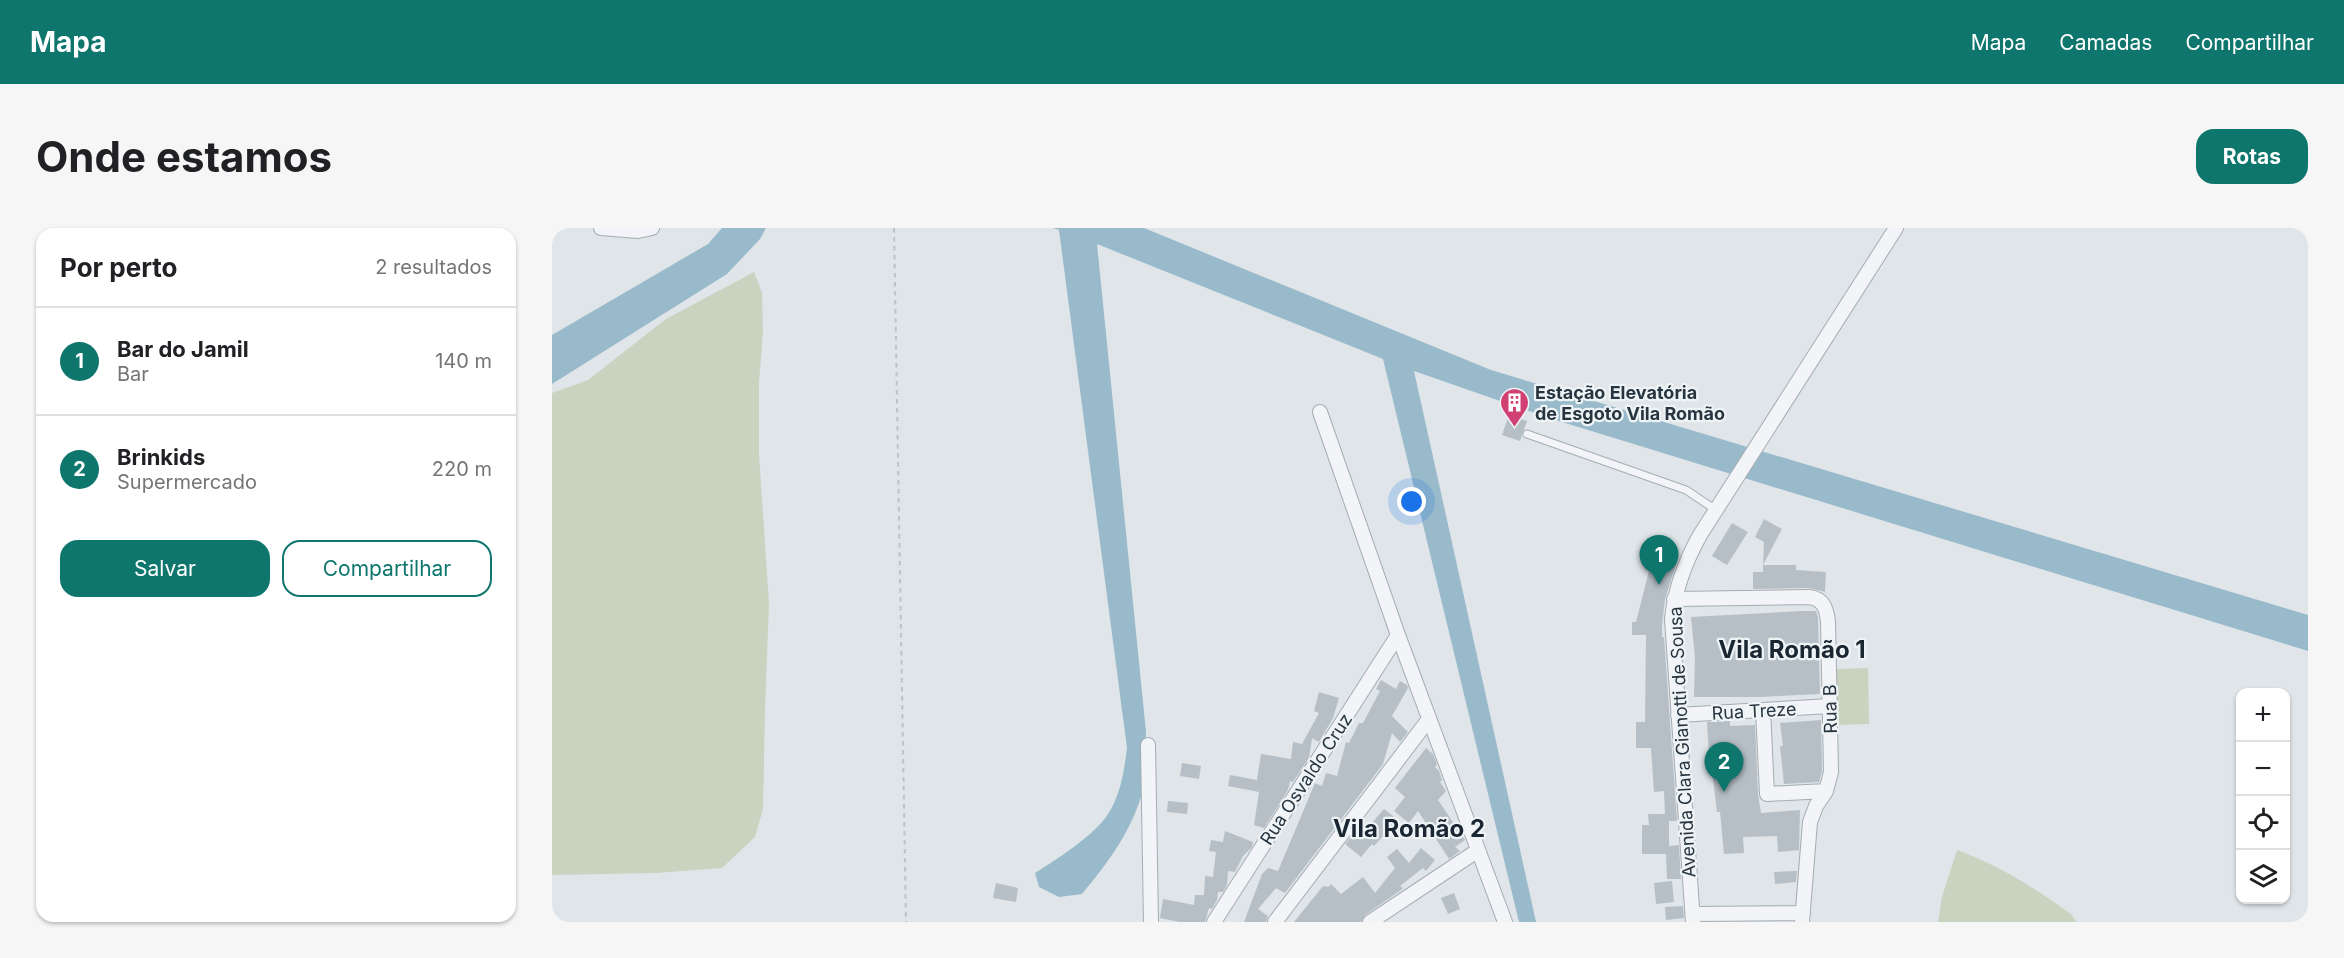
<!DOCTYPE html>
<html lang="pt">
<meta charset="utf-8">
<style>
:root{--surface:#fff;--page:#f6f6f6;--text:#202124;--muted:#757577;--line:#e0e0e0;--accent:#0f766e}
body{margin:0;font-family:Inter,sans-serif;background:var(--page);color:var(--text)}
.controls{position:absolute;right:18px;bottom:18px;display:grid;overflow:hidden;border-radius:12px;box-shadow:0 2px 4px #0004}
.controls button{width:54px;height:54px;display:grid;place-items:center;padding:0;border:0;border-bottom:2px solid var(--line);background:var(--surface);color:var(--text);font:30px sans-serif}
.you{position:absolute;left:860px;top:274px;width:21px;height:21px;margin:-15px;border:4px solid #fff;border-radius:50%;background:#1a73e8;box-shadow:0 0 0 9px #1a73e833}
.badge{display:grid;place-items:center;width:39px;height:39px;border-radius:50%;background:var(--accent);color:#fff;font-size:20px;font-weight:700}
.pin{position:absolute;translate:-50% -50px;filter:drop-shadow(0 2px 3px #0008)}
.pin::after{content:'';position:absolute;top:32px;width:21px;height:18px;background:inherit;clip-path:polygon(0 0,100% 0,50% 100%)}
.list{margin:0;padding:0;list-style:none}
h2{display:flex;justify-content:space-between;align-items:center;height:78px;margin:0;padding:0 24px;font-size:26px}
h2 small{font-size:20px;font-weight:400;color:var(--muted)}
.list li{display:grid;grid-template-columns:39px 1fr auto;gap:18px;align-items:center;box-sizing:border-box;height:108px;padding:0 24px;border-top:2px solid var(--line)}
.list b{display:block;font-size:22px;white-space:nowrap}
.list p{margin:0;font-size:20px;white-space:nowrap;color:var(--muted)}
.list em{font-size:20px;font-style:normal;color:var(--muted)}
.actions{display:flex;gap:12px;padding:18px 24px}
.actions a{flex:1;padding:14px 0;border:2px solid var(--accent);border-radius:18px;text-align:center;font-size:21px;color:var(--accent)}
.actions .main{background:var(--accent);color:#fff}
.icon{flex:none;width:33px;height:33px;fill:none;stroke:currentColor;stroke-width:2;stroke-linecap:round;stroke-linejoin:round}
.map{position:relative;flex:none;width:1756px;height:694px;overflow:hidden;border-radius:18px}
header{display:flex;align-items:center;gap:36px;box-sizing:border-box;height:84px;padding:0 30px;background:var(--accent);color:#fff}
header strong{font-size:28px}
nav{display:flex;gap:33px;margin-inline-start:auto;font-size:21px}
.intro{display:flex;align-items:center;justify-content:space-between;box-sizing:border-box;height:144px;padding:0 36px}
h1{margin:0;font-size:42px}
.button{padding:15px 27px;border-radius:18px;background:var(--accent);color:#fff;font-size:21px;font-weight:700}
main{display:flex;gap:36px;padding:0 36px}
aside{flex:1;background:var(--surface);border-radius:18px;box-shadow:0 2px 4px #0004}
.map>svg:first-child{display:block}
.green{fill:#c8d3c0}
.water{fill:#99baca}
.building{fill:#b6bfc6}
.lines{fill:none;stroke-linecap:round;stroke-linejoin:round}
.service-casing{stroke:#a4adb3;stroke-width:9}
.minor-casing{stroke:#a4adb3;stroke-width:16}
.path{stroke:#bdc2c7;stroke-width:2;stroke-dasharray:4.5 4.5;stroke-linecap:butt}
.service{stroke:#f2f4f7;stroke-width:7}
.minor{stroke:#f2f4f7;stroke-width:14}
.labels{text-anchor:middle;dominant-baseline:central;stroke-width:4.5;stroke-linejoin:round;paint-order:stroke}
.poi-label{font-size:18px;font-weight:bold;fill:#273540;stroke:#eef3f6;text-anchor:start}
.street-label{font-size:18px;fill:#273540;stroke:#eef3f6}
.district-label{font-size:24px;font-weight:bold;fill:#1a2631;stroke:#eef3f6}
</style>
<header>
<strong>Mapa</strong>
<nav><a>Mapa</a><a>Camadas</a><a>Compartilhar</a></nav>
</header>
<div class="intro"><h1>Onde estamos</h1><a class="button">Rotas</a></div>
<main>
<aside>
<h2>Por perto<small>2 resultados</small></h2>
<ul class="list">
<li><span class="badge">1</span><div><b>Bar do Jamil</b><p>Bar</p></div><em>140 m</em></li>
<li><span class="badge">2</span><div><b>Brinkids</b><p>Supermercado</p></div><em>220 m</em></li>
</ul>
<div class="actions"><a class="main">Salvar</a><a>Compartilhar</a></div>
</aside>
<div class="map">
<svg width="1756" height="694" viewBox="0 0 1756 694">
<rect width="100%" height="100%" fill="#dfe5e9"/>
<path class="green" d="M202,44L210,65L211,104L207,154V227L217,376L213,480L211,581L203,609L170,640L103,645L0,647V165L36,152L114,91Z
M1316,440L1317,496L1283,497L1282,441Z
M1405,622C1448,638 1483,660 1520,687L1524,694H1386L1390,669Z"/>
<path class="water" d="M170,0H214L208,11L175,46L0,156V107L156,16Z
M501,0H592L939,142L1756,387V423L997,190L862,143L984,694H967L831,131L545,16L594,504C593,522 595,543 591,561C582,600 555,636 530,666L507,669L487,659L483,645C504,632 544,606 556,586C569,566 572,543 575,520L507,2Z"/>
<path class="building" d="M957,187L975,193L968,213L950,207Z
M1212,291L1230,301L1211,337L1212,314L1203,309Z
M1180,295L1196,304L1175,337L1160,328Z
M1101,327L1125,333L1113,371L1110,397V409H1112L1125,593H1117V618L1127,617L1129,651H1115L1114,626H1090V597H1097L1096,586H1113L1112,563L1102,564L1099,520H1084V494H1093L1094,407H1080V394H1084Z
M1211,337H1244V342L1274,344L1273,364L1257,360L1201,361V344H1211Z
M1250,383H1264L1266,390L1268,466L1208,469H1142L1143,429L1139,389Z
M829,452L844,461L848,453L855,457L856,460L840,488L856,504L848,514L840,505L831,536L733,665L724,660L706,681L716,688L714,694H692L710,646L716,640L726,643L763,555L770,558L774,545L785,548L794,514L797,515L807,495H811L828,463L824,461Z
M767,464L787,470L781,490L767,514L760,510L757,530L741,554L738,553L736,562L712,600L702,597L707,564L676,558L678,547L705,552L709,526L739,531L741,514L750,516L767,485L762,483Z
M1269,492L1270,543L1267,554L1232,556L1228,518H1231L1228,495Z
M1178,493V498L1203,497L1206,566L1209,585L1248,582L1247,622L1226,624L1225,608L1191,609L1192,625L1172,626L1168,584H1165L1160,543H1158L1155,494Z
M874,520L881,526L885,536L883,539L887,543L890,552L888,554L894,563L886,572L913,612L903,619L908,623L897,631L866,583L857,595L842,583L853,569L843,560Z
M630,535L649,538L647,551L628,548Z
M616,573L636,575L635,586L615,584Z
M832,581L846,592L822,618L820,616L809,629L793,616L802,605L806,608L816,595L818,597Z
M673,603L701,614L700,619L691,628L683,644L676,643L675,657L671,664H666L665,672L660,681L657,680L653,694H628L608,690L611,671L642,677L643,667H652L653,648L661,649L664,624L657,623L659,612L671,614Z
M869,620L883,632L874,643L871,640L848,658L851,660L849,662L813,687L809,694H742L771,658L776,659L779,656L789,666L811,649L823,665L843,640L835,629L845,621L857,635Z
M1245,643L1244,654L1223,656L1222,644Z
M1120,653L1122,674L1104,676L1102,655Z
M444,655L466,660L464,674L441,670Z
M902,665L908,681L896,686L889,670Z
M1131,678L1132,690L1114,692L1113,679Z"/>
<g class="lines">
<defs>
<path id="service" d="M975,206L1134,262L1164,282"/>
<path id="minor" d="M49,0L86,3L100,0
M768,184L846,407L953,694
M1122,371L1257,369C1271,371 1274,379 1276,393L1279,544L1274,563L1264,578L1258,594L1250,694
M1211,482L1215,566L1274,563
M1126,487L1278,478
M596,517L599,694
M1141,686L1251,685
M662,694L846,407
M723,694L877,491
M818,694L925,623
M1141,694L1120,391C1123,360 1133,334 1148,307L1344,0"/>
</defs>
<use href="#service" class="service-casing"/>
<use href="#minor" class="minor-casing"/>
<path class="path" d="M342,0L354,694"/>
<use href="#service" class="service"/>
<use href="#minor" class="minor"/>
</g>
<defs>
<symbol id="building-pin" viewBox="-11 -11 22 30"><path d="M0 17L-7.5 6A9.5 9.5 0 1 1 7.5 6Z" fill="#d14072" stroke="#eef3f6"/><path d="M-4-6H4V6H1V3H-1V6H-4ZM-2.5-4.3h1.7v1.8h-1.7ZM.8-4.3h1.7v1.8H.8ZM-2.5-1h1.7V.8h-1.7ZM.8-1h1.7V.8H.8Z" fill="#fff"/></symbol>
</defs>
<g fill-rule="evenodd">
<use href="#building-pin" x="946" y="158" width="33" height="45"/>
</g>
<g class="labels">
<g class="poi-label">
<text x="983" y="164">Estação Elevatória<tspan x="983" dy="21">de Esgoto Vila Romão</tspan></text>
</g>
<g class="street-label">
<text transform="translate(1278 481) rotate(-91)">Rua B</text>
<text transform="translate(1202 483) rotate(-3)">Rua Treze</text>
<text transform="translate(1130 514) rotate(-93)">Avenida Clara Gianotti de Sousa</text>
<text transform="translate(754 551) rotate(-57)">Rua Osvaldo Cruz</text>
</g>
<g class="district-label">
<text x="1240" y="421">Vila Romão 1</text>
<text x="857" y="600">Vila Romão 2</text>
</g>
</g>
</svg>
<div class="controls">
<button>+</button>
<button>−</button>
<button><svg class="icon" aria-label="locate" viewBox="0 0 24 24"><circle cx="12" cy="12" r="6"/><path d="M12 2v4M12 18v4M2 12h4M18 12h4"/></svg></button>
<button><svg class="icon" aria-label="layers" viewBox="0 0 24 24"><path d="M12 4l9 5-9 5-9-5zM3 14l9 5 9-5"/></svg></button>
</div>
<div class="you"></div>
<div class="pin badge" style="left:1107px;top:357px">1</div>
<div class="pin badge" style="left:1172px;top:564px">2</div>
</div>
</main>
